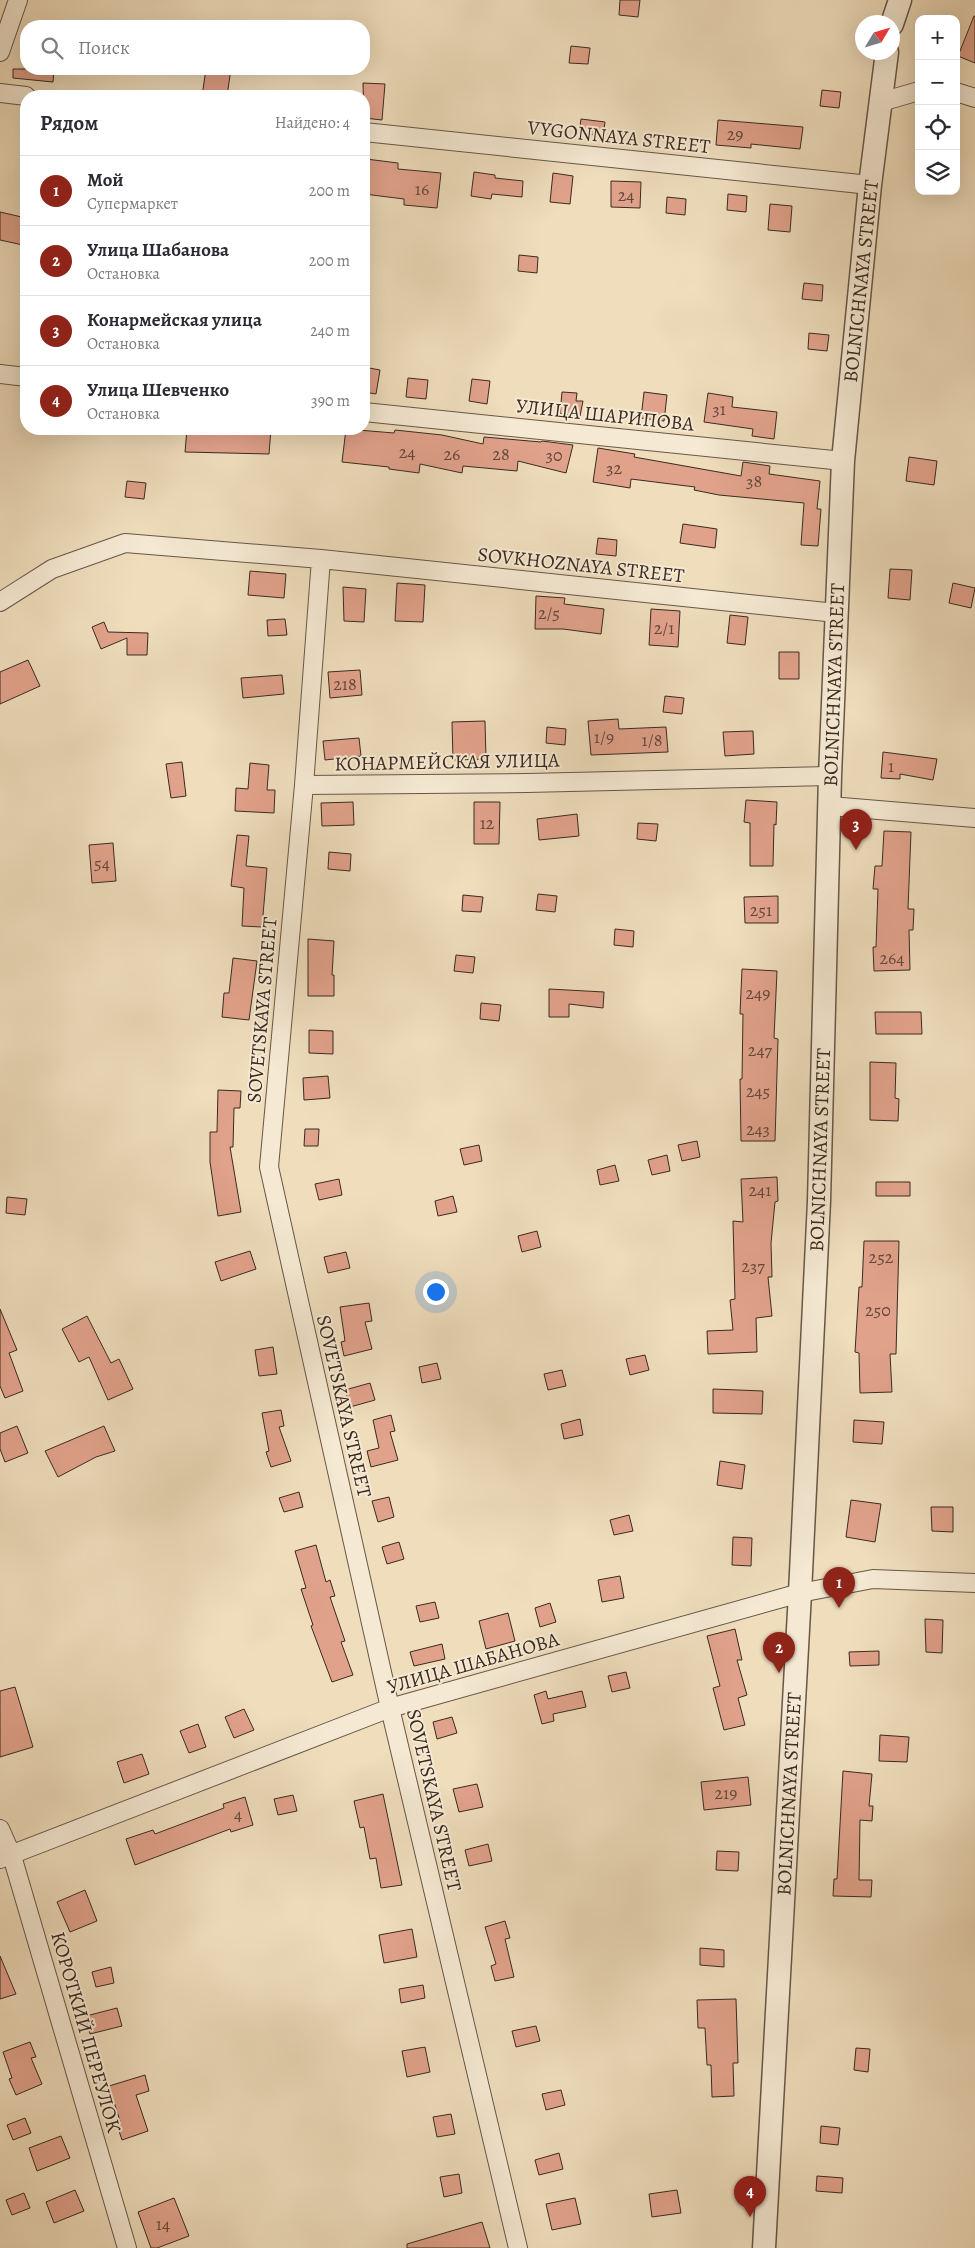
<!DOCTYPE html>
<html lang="ru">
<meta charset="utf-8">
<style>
:root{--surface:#fff;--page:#f7f7f7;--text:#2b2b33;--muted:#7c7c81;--line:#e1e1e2;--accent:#8f2418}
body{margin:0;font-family:Alegreya,serif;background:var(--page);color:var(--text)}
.controls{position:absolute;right:15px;top:15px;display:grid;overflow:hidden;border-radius:10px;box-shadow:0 5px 20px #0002}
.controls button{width:45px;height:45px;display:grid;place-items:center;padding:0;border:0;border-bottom:1px solid var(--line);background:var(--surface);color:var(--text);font:25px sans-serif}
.compass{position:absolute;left:855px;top:15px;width:45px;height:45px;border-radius:50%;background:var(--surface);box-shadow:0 5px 20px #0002;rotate:52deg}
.you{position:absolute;left:435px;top:1291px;width:18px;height:18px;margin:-12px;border:4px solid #fff;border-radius:50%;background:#1a73e8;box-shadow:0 0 0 8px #1a73e833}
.badge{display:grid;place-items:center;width:32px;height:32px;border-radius:50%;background:var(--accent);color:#fff;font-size:16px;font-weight:700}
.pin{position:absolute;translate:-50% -41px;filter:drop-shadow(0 1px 2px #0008)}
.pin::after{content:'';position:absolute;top:26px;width:18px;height:15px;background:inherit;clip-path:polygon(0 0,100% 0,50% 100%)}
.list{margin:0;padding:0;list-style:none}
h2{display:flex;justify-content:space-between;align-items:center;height:65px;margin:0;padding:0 20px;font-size:21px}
h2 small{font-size:16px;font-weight:400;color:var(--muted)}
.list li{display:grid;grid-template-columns:32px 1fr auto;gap:15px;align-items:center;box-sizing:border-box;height:70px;padding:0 20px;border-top:1px solid var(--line)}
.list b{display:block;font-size:19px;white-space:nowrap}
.list p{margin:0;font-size:16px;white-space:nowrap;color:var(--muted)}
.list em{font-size:16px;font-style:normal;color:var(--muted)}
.icon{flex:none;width:28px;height:28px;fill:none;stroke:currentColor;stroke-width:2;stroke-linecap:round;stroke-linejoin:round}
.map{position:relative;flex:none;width:975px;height:2248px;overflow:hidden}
.search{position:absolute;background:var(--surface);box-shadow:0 5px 20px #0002;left:20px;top:20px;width:350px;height:55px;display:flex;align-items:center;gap:12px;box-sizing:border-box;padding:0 18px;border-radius:20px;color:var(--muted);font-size:19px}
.panel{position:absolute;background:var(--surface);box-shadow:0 5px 20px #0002;left:20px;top:90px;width:350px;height:345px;border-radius:20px}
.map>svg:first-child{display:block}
.building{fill:#e1a28b;stroke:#3a2a21}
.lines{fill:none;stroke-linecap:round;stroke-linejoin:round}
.minor-casing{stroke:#675748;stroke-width:20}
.tertiary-casing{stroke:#675748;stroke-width:25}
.minor{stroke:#f5e9d3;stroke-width:18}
.tertiary{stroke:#f5e9d3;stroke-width:22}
.labels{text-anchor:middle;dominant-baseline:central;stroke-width:4;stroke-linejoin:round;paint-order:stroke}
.number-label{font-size:18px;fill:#64483c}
.street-label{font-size:20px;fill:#3a2a21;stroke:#f5e9d3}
</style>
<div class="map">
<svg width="975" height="2248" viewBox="0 0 975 2248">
<rect width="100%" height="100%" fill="#efddbc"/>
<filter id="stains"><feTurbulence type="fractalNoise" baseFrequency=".004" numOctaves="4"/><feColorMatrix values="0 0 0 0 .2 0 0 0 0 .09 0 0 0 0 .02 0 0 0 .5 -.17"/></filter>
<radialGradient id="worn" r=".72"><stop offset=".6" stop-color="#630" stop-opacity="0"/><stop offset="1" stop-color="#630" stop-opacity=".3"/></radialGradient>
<path class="building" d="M620,0H640L638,17L619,15Z
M974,16H975V63L958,56Z
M571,46L590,48L588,64L569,63Z
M13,69H54L53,82L13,78Z
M206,69H231L227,96H202Z
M363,83L385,84L382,120L364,118Z
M822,90L841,92L839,108L820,106Z
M581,119L605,122L603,136L579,133Z
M718,120L803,127L800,149L751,144V148L716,145Z
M366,159L398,163V169L441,173L437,208L404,205V199L364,194Z
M474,172L495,175V178L523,181L522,197L492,194L491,199L471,196Z
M553,173L573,176L570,204L550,202Z
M611,181L641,182L640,208L611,207Z
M728,194L747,196L746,212L727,210Z
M667,197L686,199L685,215L666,213Z
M770,204L792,206L790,232L768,230Z
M0,212L26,218L23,245L0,240Z
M519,255L538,257L537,273L518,271Z
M804,283L823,285L822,301L802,299Z
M809,333L829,335L827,351L808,349Z
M364,367L380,370L376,394L364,392Z
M408,378L428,380L426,399L406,397Z
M472,379L490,381L487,404L469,401Z
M562,392L577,393L576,401H583L580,416L560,414Z
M644,392L667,395L664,421L641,418Z
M708,393L733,397L732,407L777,412L774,439L752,436L753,429L704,422Z
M187,429H271L269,454L185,452Z
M346,429L394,433L395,430L442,435L483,444L484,437L541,442L542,441L573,445L566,473L518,461L517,471L463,466L462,473L420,464L419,473L389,469V467L342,462Z
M598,448L635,454L634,457L741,476L743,462L770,466L769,474L820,481L817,509H821L818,546L801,545L804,503L719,495L694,490L695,487L631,479L630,488L593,482Z
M909,457L937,461L934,485L906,481Z
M127,481L146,483L144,499L125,497Z
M683,524L717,529L715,548L680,543Z
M598,538L617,540L616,556L596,554Z
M890,569L912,570L910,600L888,598Z
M250,571L286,574L284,598L248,595Z
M397,583L425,585L423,622L395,621Z
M953,583L975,588L971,608L949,603Z
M343,587L366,589L364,622L344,621Z
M536,596L565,598L564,604L604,609L601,634L563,629H535Z
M651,609L680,611L678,647L649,645Z
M730,615L748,617L745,645L727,643Z
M285,619L287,635L268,636L267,620Z
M104,622L108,632L148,633L147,655H127V638L101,649L92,627Z
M779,652H799V679H779Z
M28,660L40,686L0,704V672Z
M360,670L362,695L330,698L328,672Z
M282,675L284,694L243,698L241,678Z
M665,696L684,698L682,714L663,712Z
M618,719L619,729L666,727L668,752L591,755L588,721Z
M485,721L486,759L453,760L452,722Z
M547,727L566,729L565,745L546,743Z
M753,731L754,754L725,756L723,732Z
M359,738L361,756L325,760L323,741Z
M883,752L937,759L933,780L900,774V779L881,778Z
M182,762L186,796L171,798L166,764Z
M250,763L269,765L267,790H275L274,813L235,811L236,788L248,789Z
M746,800L777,802L776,825L774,824L773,866H750V823L744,822Z
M353,802L354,825L322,826L321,803Z
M474,802H500L499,844H474Z
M577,814L579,836L539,840L537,819Z
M638,823L658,824L656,841L637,839Z
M884,831L911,832L908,909H914L913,930H909L910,970L874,971L873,947H876L878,889H873L875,866H882Z
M237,835L249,836L246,866L267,868L262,927L242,926L244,888L231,886Z
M113,843L116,881L92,883L89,845Z
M329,852L351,854L350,871L328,869Z
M538,894L557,896L555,912L536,910Z
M463,895L483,897L481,912L462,911Z
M778,896V923H745L744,897Z
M615,929L634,931L633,947L614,945Z
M308,939L334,941L332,975H334V996H308Z
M456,955L475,957L473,973L454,971Z
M233,958L257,961L249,1020L222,1017L224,993H229Z
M742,969L777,971L774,1038L778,1039L775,1141H741L740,1079H742L743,1014H740Z
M549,989L604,992L603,1008L569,1004V1017H549Z
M481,1003L501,1005L499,1021L480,1019Z
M875,1012H921L922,1034H876Z
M309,1030L333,1031V1054L309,1053Z
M870,1062L896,1063L895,1098L899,1099L898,1121L870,1120Z
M328,1076L330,1098L304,1100L303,1078Z
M218,1090L241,1091L240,1108H234L233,1147H230L241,1212L218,1216L210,1162V1132H217Z
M305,1129H319L318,1146H304Z
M697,1141L700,1157L682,1161L678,1145Z
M479,1145L482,1161L464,1165L460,1149Z
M667,1155L670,1171L652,1175L648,1160Z
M615,1165L619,1181L600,1185L597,1170Z
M777,1177L778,1201L775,1202L771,1243L772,1277H768L772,1316L756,1318L757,1352L708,1354L707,1331L733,1330L730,1300L735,1299L733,1221L743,1222L741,1179Z
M339,1179L342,1195L319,1200L315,1184Z
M876,1182H910V1196H876Z
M453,1196L457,1212L438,1216L435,1201Z
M7,1197L27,1199L25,1215L6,1213Z
M537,1231L541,1247L522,1252L518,1236Z
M864,1241H899L896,1354H890L892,1392L860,1393L859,1353L855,1352L859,1287H862Z
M250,1251L256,1269L221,1281L215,1262Z
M346,1252L350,1268L328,1273L324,1257Z
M369,1303L372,1321L365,1322L372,1349L344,1356L341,1342L345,1341L340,1307Z
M0,1309L17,1350L9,1353L23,1391L5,1398L0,1386Z
M87,1316L111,1363L119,1359L133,1389L108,1400L89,1357L79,1362L62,1329Z
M273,1347L277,1374L259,1376L255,1350Z
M645,1355L649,1370L630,1375L626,1359Z
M437,1363L441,1379L422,1383L419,1367Z
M562,1370L566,1386L548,1390L544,1374Z
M370,1383L375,1400L350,1407L345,1390Z
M713,1389L763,1391L762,1414L713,1413Z
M281,1410L284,1426L279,1427L291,1461L271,1467L266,1452L269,1451L262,1413Z
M391,1415L395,1431L390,1432L398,1460L371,1467L367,1451L379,1448L373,1420Z
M580,1419L583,1435L564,1439L561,1424Z
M854,1420L884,1422L882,1444L853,1442Z
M17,1426L28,1453L5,1462L0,1449V1433Z
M104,1426L115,1451L96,1457L58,1477L45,1451Z
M720,1461L745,1465L742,1489L717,1485Z
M299,1492L303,1507L284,1512L279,1498Z
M389,1497L394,1517L378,1522L372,1501Z
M851,1500L881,1504L875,1542L846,1537Z
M931,1507H953V1532L932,1531Z
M629,1515L633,1531L614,1535L610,1520Z
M733,1537L752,1538L751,1566L732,1565Z
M399,1542L404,1559L387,1564L382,1547Z
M316,1545L326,1582L330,1580L335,1596L330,1597L345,1641L341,1642L353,1675L332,1682L311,1626L313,1625L301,1589L306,1588L295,1551Z
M620,1576L624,1598L602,1602L598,1580Z
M435,1602L439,1618L420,1622L416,1606Z
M550,1603L556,1622L540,1627L535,1608Z
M508,1613L515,1641L486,1649L479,1621Z
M925,1619L943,1620L942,1653L926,1652Z
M735,1629L742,1660H737L747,1695L738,1698L745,1725L724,1730L713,1688L720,1686L707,1636Z
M442,1644L445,1659L414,1666L410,1652Z
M879,1651V1665L850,1666L849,1652Z
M626,1672L630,1688L612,1692L608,1676Z
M15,1687L33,1747L0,1757V1691Z
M546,1691L548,1699L582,1691L586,1707L553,1714L554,1721L542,1724L534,1695Z
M244,1709L254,1730L234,1738L225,1717Z
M452,1717L457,1733L437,1739L433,1722Z
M198,1724L206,1747L189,1753L180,1731Z
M880,1735L909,1737L907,1762L879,1761Z
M142,1754L149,1774L124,1783L117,1762Z
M843,1771L872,1774L869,1806H873L872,1821L860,1820L859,1880H872L871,1897L833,1896L834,1879H837Z
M748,1777L751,1805L704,1810L701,1782Z
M477,1784L483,1807L459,1812L453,1789Z
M383,1794L402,1885L381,1888L376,1858L370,1859L364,1827L360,1828L354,1801Z
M293,1795L297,1811L278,1815L274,1799Z
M245,1797L253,1825L231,1832L230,1829L135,1865L126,1839L153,1830L155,1834L224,1808L223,1804Z
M488,1844L492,1861L469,1866L465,1850Z
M717,1851L739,1852L738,1871L716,1870Z
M85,1890L97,1921L70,1932L57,1902Z
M505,1921L510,1938L505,1939L514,1977L495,1981L491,1966L496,1964L485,1927Z
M412,1929L417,1957L384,1963L379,1935Z
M700,1948L724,1950V1967L700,1965Z
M0,1956L16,1994L0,1999Z
M111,1967L114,1983L96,1987L92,1972Z
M423,1985L425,1998L401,2003L399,1989Z
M736,1999L738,2063H733L734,2096L712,2097L711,2065H707L705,2028H698L697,2000Z
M117,2008L122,2026L90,2034L86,2016Z
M536,2026L540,2041L516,2047L512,2031Z
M30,2042L36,2057L31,2058L42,2084L16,2095L9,2079L12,2078L3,2052Z
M425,2047L430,2072L407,2077L402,2051Z
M856,2048L870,2049L868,2072L854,2070Z
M145,2075L149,2091L136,2095L148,2131L122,2140L116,2122L120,2121L109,2086Z
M561,2090L565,2105L546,2110L542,2094Z
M451,2114L455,2134L437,2137L433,2117Z
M25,2118L31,2133L13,2140L7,2125Z
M821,2126L840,2128L838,2145L820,2143Z
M61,2136L70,2158L37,2171L29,2148Z
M559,2153L563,2169L539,2175L535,2160Z
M459,2174L462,2193L444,2197L440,2177Z
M817,2176L843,2178L842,2193L816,2191Z
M75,2190L84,2211L54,2223L46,2202Z
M677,2190L681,2213L652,2217L649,2194Z
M24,2193L30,2208L12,2215L6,2200Z
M174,2198L189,2236L157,2248H151L138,2212Z
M575,2198L581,2224L552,2230L546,2204Z
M482,2222L490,2248H407V2244Z"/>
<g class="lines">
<defs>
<path id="minor" d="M0,52L18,0
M956,92L975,98
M0,93L26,96
M881,102L919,91
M364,132L870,185
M0,374L26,377
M364,412L843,461
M321,559L304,785L269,1167L390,1708L518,2248
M0,602L52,569L125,543L321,559L836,613
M304,785L527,783L830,776
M830,806L975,818
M0,1829L12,1856L127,2248
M0,1859L390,1708L800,1593L873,1579L975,1583"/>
<path id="tertiary" d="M892,24L900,0
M764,2248L800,1593L819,1201L830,776L843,461L870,185L887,52"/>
</defs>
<use href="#minor" class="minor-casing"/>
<use href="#tertiary" class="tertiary-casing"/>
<use href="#minor" class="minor"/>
<use href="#tertiary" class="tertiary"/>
</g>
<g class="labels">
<g class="number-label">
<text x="735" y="134">29</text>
<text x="422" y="189">16</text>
<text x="626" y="195">24</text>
<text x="719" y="409">31</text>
<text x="407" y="452">24</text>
<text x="452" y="454">26</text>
<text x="501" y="454">28</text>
<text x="554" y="455">30</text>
<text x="614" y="468">32</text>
<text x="754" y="481">38</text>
<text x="549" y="613">2/5</text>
<text x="664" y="628">2/1</text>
<text x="345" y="684">218</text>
<text x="604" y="737">1/9</text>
<text x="652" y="740">1/8</text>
<text x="891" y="766">1</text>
<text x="487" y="823">12</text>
<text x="102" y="863">54</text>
<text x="761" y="910">251</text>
<text x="892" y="958">264</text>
<text x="758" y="993">249</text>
<text x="760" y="1050">247</text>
<text x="758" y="1091">245</text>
<text x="758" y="1129">243</text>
<text x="760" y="1190">241</text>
<text x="881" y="1257">252</text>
<text x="753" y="1266">237</text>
<text x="878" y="1310">250</text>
<text x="726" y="1793">219</text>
<text x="238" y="1814">4</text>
<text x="163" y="2224">14</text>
</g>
<g class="street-label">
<text transform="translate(619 137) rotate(6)">VYGONNAYA STREET</text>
<text transform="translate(861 281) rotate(-84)">BOLNICHNAYA STREET</text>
<text transform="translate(605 415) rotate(6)">УЛИЦА ШАРИПОВА</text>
<text transform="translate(581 565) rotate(6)">SOVKHOZNAYA STREET</text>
<text transform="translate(834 685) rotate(-88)">BOLNICHNAYA STREET</text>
<text transform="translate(447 762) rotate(-1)">КОНАРМЕЙСКАЯ УЛИЦА</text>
<text transform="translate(262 1010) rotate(-85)">SOVETSKAYA STREET</text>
<text transform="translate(820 1150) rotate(-88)">BOLNICHNAYA STREET</text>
<text transform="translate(344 1406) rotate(77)">SOVETSKAYA STREET</text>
<text transform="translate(473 1663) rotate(-16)">УЛИЦА ШАБАНОВА</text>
<text transform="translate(789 1794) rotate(-87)">BOLNICHNAYA STREET</text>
<text transform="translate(434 1800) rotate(77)">SOVETSKAYA STREET</text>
<text transform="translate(86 2032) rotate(74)">КОРОТКИЙ ПЕРЕУЛОК</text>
</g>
</g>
<rect width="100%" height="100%" filter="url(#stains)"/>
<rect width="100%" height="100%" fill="url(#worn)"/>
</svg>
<div class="controls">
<button>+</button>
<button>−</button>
<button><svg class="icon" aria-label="locate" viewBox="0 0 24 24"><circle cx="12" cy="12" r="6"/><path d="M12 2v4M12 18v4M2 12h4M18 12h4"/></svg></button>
<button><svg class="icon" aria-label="layers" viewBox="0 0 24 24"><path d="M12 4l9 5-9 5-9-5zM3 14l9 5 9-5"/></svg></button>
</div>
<svg class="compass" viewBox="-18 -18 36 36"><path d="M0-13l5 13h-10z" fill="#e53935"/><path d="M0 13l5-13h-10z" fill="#7c7c81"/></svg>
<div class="you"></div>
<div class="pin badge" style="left:839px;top:1608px">1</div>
<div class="pin badge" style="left:779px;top:1673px">2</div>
<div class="pin badge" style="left:856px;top:850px">3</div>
<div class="pin badge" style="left:750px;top:2217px">4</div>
<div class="search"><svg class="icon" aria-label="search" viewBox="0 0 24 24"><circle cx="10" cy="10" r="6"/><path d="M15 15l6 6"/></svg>Поиск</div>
<section class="panel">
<h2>Рядом<small>Найдено: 4</small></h2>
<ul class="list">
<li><span class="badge">1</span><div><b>Мой</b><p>Супермаркет</p></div><em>200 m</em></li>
<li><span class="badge">2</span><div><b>Улица Шабанова</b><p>Остановка</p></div><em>200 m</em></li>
<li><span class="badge">3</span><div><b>Конармейская улица</b><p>Остановка</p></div><em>240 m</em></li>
<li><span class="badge">4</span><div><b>Улица Шевченко</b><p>Остановка</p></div><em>390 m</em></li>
</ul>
</section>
</div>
